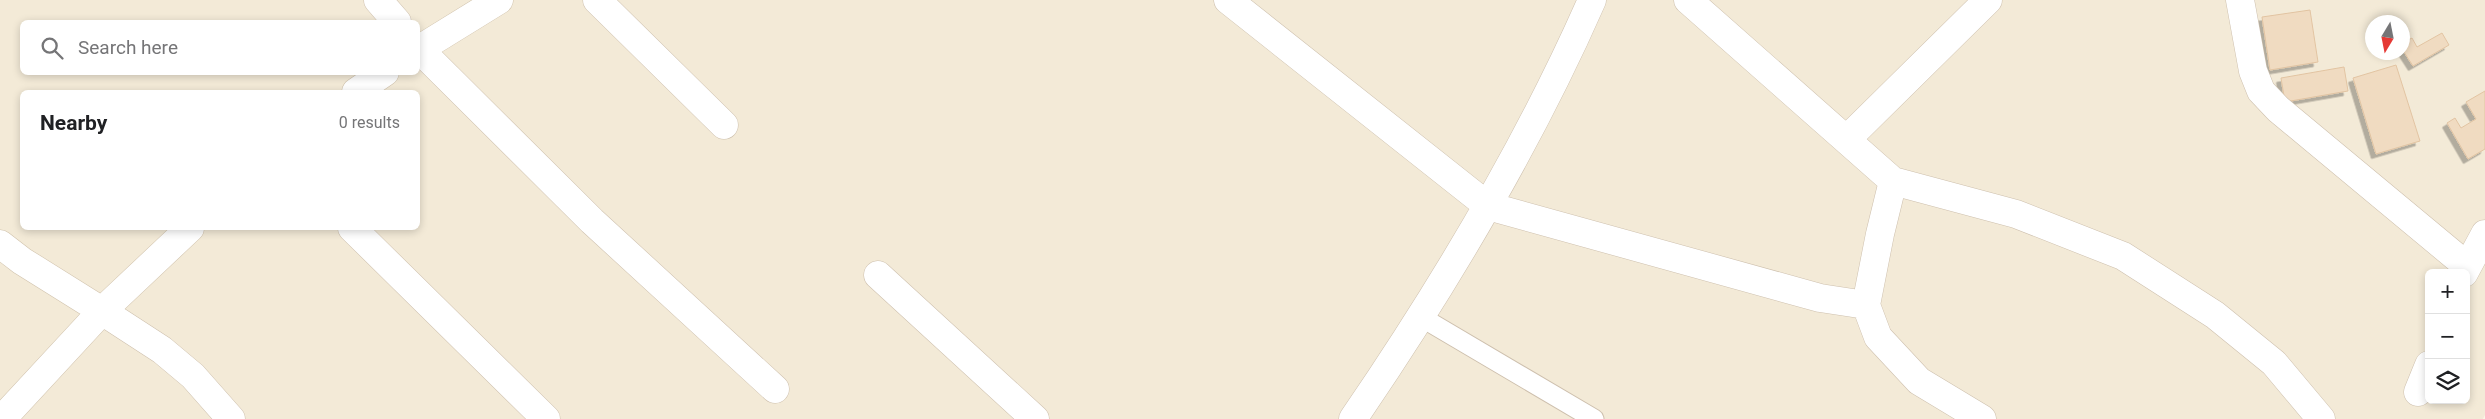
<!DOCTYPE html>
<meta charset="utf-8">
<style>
:root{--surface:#fff;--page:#f2f2f2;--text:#202124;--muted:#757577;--line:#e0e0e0}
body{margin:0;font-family:Roboto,sans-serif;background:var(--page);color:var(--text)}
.controls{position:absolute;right:15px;bottom:15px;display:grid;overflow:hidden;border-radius:8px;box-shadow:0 2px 8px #0003}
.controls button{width:45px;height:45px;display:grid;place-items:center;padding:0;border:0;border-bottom:1px solid var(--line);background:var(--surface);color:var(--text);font:25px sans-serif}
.compass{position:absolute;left:2365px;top:15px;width:45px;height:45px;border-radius:50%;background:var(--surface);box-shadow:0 2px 8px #0003;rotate:190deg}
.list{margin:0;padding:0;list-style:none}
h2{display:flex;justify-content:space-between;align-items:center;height:65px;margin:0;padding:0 20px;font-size:21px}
h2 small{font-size:16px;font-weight:400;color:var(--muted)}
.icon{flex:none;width:28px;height:28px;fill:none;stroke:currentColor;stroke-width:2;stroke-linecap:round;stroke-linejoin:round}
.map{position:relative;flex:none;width:2485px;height:419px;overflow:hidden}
.search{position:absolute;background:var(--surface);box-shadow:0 2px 8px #0003;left:20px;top:20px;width:400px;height:55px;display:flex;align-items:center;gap:12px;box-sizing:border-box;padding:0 18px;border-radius:8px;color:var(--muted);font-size:19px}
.panel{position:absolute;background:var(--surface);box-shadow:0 2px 8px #0003;left:20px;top:90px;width:400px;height:140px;border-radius:8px}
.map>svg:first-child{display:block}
.residential{fill:#f3ead7;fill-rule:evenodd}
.building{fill:#f0dbc1;stroke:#e2c4a2;filter:url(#shadow)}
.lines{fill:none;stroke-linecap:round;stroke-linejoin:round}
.lane-casing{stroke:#cec0ae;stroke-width:21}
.street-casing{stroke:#cec0ae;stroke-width:29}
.secondary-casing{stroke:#d0c2ac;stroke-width:29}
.lane{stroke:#fff;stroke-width:19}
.street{stroke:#fff;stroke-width:28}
.secondary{stroke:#fff;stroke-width:28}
</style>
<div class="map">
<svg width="2485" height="419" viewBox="0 0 2485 419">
<defs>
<filter id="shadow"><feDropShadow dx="-4.5" dy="4.5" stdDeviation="0" flood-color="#0004"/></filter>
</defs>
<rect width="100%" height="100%" fill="#fcf7e8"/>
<path class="residential" d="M0,0H2485V415L2483,419H0ZM22,22H418V72H22ZM2372,22H2402V52H2372ZM22,92H418V228H22ZM2429,273H2466V400H2429Z"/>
<path class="building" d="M2310,10L2318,62L2270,70L2262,17Z
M2442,33L2449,45L2413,66L2402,49V43L2412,38L2417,47Z
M2396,65L2420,141L2376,154L2353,78Z
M2344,67L2348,91L2285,102L2281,78Z
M2485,91V149L2468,159L2447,123L2455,118L2461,128L2476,119L2466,102Z"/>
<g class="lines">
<defs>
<path id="lane" d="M1421,317L1594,419"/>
<path id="street" d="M378,0L397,22
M597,0L724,125
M1228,0L1488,206L1820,298L1866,305
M1688,0L1893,181L2016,214L2123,256L2215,315L2274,363L2321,419
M2240,0L2253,71L2261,91L2278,109L2467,266
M418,48L592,221L775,389
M1847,139L1988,0
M1893,181L1880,234L1866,305L1878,337L1919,381L1982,419
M352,228L546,419
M2464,273L2485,234
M878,275L1035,419
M102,311L162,350L193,376L231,419
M2418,392L2429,365
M1353,419C1444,286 1527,148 1592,0"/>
<path id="secondary" d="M418,50L499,0
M356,92L385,72
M0,244L22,261L102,311
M2,419L102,311L190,228"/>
</defs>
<use href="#lane" class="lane-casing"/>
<use href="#street" class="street-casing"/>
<use href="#secondary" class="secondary-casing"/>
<use href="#lane" class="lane"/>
<use href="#street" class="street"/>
<use href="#secondary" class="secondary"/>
</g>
</svg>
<div class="controls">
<button>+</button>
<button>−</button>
<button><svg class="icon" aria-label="layers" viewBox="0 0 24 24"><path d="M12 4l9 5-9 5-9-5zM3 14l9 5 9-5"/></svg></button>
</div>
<svg class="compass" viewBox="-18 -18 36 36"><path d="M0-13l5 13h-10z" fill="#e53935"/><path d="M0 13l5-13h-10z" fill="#757577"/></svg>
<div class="search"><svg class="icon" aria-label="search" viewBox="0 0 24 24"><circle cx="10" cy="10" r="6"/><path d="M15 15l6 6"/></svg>Search here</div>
<section class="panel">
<h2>Nearby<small>0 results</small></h2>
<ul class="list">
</ul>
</section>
</div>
